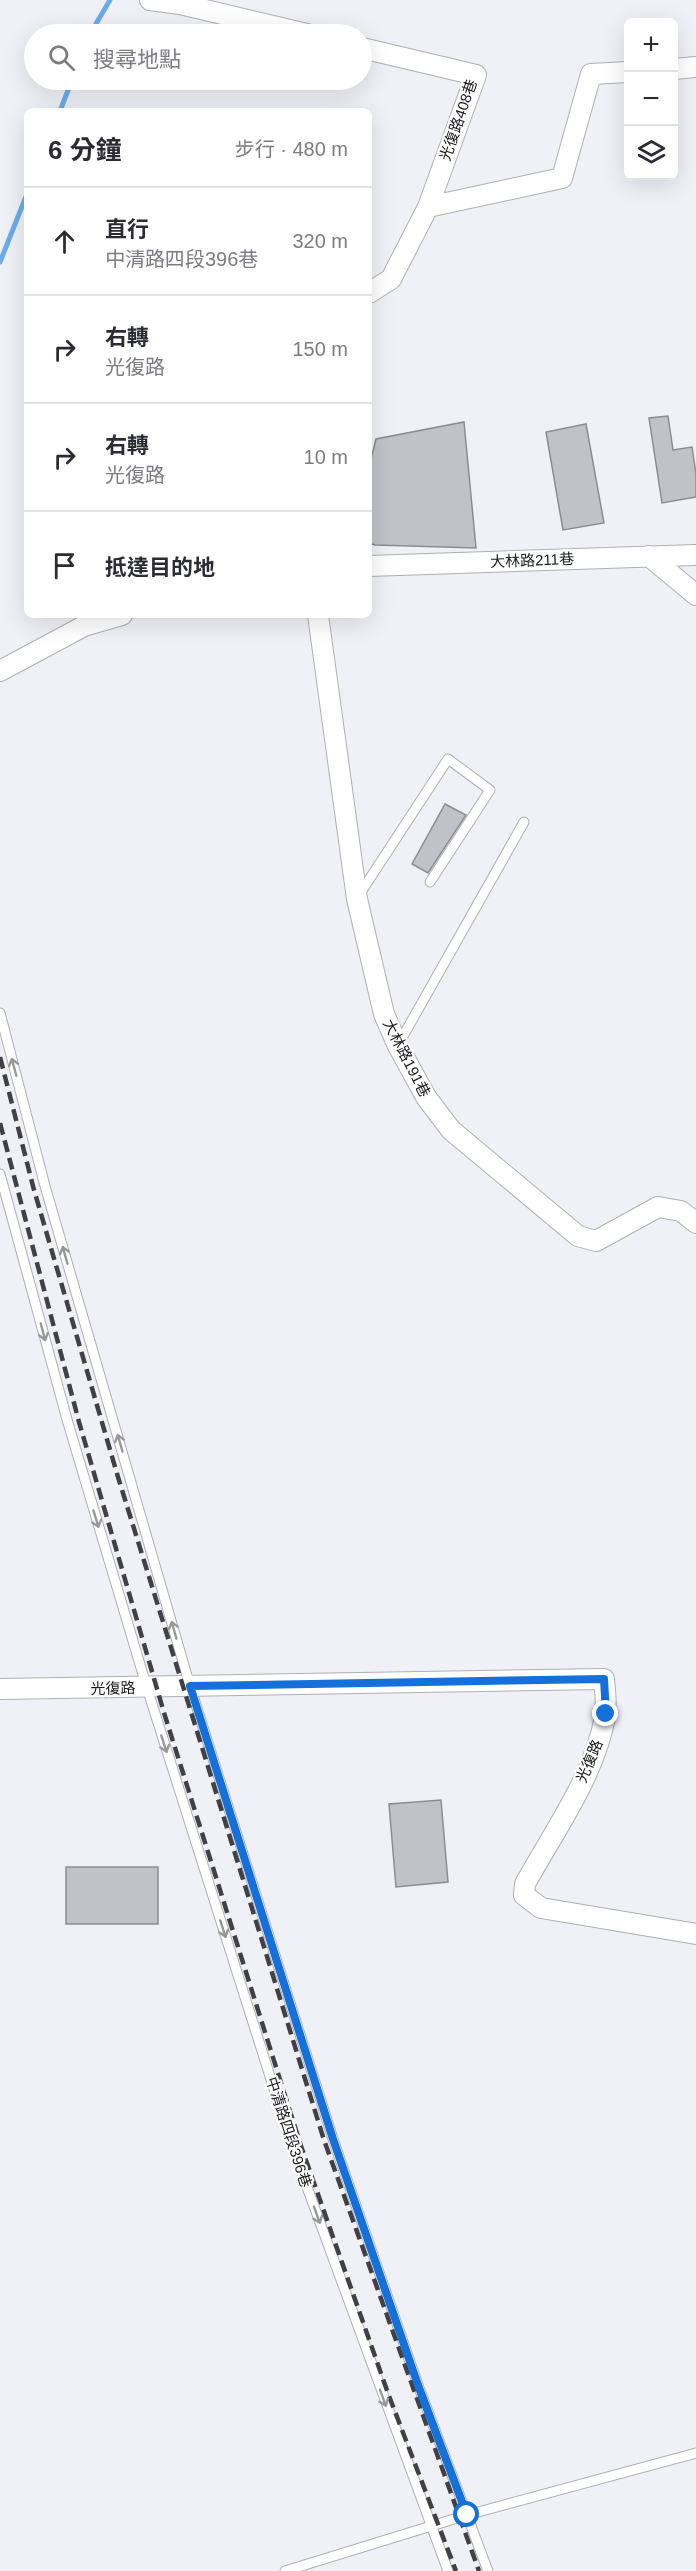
<!DOCTYPE html>
<html lang="zh-TW">
<meta charset="utf-8">
<style>
:root{--surface:#fff;--page:#f7f7f7;--text:#2b2b33;--muted:#7c7c81;--line:#e1e1e2}
body{margin:0;font-family:Helvetica,"Noto Sans TC",sans-serif;background:var(--page);color:var(--text)}
.controls{position:absolute;right:18px;top:18px;display:grid;overflow:hidden;border-radius:9px;box-shadow:0 6px 24px #0002}
.controls button{width:54px;height:54px;display:grid;place-items:center;padding:0;border:0;border-bottom:2px solid var(--line);background:var(--surface);color:var(--text);font:30px sans-serif}
.stop{position:absolute;width:18px;height:18px;margin:-14px;border:4px solid #1670d9;border-radius:50%;background:#fff}
.stop.end{background:#1670d9;border-color:#fff;box-shadow:0 2px 6px #0008}
.list{margin:0;padding:0;list-style:none}
h2{display:flex;justify-content:space-between;align-items:center;height:78px;margin:0;padding:0 24px;font-size:26px}
h2 small{font-size:20px;font-weight:400;color:var(--muted)}
.list li{display:grid;grid-template-columns:39px 1fr auto;gap:18px;align-items:center;box-sizing:border-box;height:108px;padding:0 24px;border-top:2px solid var(--line)}
.list b{display:block;font-size:22px;white-space:nowrap}
.list p{margin:0;font-size:20px;white-space:nowrap;color:var(--muted)}
.list em{font-size:20px;font-style:normal;color:var(--muted)}
.icon{flex:none;width:33px;height:33px;fill:none;stroke:currentColor;stroke-width:2;stroke-linecap:round;stroke-linejoin:round}
.map{position:relative;flex:none;width:696px;height:2571px;overflow:hidden}
.search{position:absolute;background:var(--surface);box-shadow:0 6px 24px #0002;left:24px;top:24px;width:348px;height:66px;display:flex;align-items:center;gap:15px;box-sizing:border-box;padding:0 21px;border-radius:33px;color:var(--muted);font-size:22px}
.panel{position:absolute;background:var(--surface);box-shadow:0 6px 24px #0002;left:24px;top:108px;width:348px;height:510px;border-radius:9px}
.map>svg:first-child{display:block}
.lines{fill:none;stroke-linecap:round;stroke-linejoin:round}
.stream{stroke:#6cace9;stroke-width:5}
.building{fill:#c1c1c8;stroke:#8c8c92;stroke-width:1.5}
.lane-casing{stroke:#b0afb6;stroke-width:11}
.street-casing{stroke:#b0afb6;stroke-width:22}
.lane{stroke:#fff;stroke-width:9}
.street{stroke:#fff;stroke-width:20}
.rail{stroke:#414145;stroke-width:4.5;stroke-dasharray:12 6;stroke-linecap:butt}
.oneway{stroke:#989899}
.route{stroke:#1670d9;stroke-width:8}
.labels{text-anchor:middle;dominant-baseline:central;stroke-width:4.5;stroke-linejoin:round;paint-order:stroke}
.street-label{font-size:15px;fill:#19191c;stroke:#fff}
</style>
<div class="map">
<svg width="696" height="2571" viewBox="0 0 696 2571">
<rect width="100%" height="100%" fill="#f0f0f7"/>
<g class="lines">
<path class="stream" d="M90,34L110,0
M60,111L72,80
M0,262L27,194"/>
</g>
<path class="building" d="M668,416L673,450L692,447L696,474V497L662,503L649,418Z
M464,422L476,548L375,545L369,543V467L376,439Z
M586,424L604,523L563,530L546,432Z
M445,804L466,815L428,873L412,864Z
M441,1800L448,1882L396,1887L389,1804Z
M66,1867H158V1924H66Z"/>
<g class="lines">
<defs>
<path id="lane" d="M359,895L448,759L490,790L430,882
M0,1013L45,1186L190,1686L333,2139L418,2385L488,2571
M398,1045L524,822
M0,1174L68,1423L147,1688L293,2149L448,2571
M285,2571L467,2515L696,2453"/>
<path id="street" d="M150,0L180,4L307,34
M362,48L476,75L428,207
M674,69L696,67
M369,293L391,279L428,207L562,178L591,74L628,72
M649,556L696,595
M369,566L696,555
M318,615L357,899L384,1014L398,1046L426,1097L451,1130L578,1236L596,1241L658,1207L681,1211L696,1223
M0,671L84,626L122,615
M0,1689L604,1679C605,1691 607,1705 605,1717C594,1777 554,1831 525,1884L524,1895L541,1908L696,1934"/>
</defs>
<use href="#lane" class="lane-casing"/>
<use href="#street" class="street-casing"/>
<use href="#lane" class="lane"/>
<use href="#street" class="street"/>
<path class="rail" d="M0,1057L34,1190L118,1477L324,2140L479,2571
M0,1123L79,1422L165,1716L301,2146L389,2396L456,2571"/>
</g>
<defs><path id="oneway-shaft" d="M-6 0H5M1.5-3L5.5 0L1.5 3" fill="none" stroke-width="1.6" stroke-linecap="round" stroke-linejoin="round" transform="scale(1.5)"/></defs>
<g class="oneway">
<use href="#oneway-shaft" transform="translate(14 1067) rotate(-105)"/>
<use href="#oneway-shaft" transform="translate(65 1255) rotate(-106)"/>
<use href="#oneway-shaft" transform="translate(43 1332) rotate(75)"/>
<use href="#oneway-shaft" transform="translate(120 1443) rotate(-106)"/>
<use href="#oneway-shaft" transform="translate(96 1519) rotate(73)"/>
<use href="#oneway-shaft" transform="translate(174 1630) rotate(-106)"/>
<use href="#oneway-shaft" transform="translate(164 1744) rotate(72)"/>
<use href="#oneway-shaft" transform="translate(223 1929) rotate(72)"/>
<use href="#oneway-shaft" transform="translate(317 2215) rotate(70)"/>
<use href="#oneway-shaft" transform="translate(383 2398) rotate(70)"/>
</g>
<g class="lines">
<path class="route" d="M467,2515L418,2385L333,2139L190,1686L604,1679L606,1714"/>
</g>
<g class="labels">
<g class="street-label">
<text transform="translate(458 120) rotate(-71)">光復路408巷</text>
<text transform="translate(532 560) rotate(-2)">大林路211巷</text>
<text transform="translate(407 1058) rotate(63)">大林路191巷</text>
<text transform="translate(113 1688) rotate(-1)">光復路</text>
<text transform="translate(589 1761) rotate(-67)">光復路</text>
<text transform="translate(289 2132) rotate(72)">中清路四段396巷</text>
</g>
</g>
</svg>
<div class="controls">
<button>+</button>
<button>−</button>
<button><svg class="icon" aria-label="layers" viewBox="0 0 24 24"><path d="M12 4l9 5-9 5-9-5zM3 14l9 5 9-5"/></svg></button>
</div>
<div class="stop" style="left:467px;top:2515px"></div>
<div class="stop end" style="left:606px;top:1714px"></div>
<div class="search"><svg class="icon" aria-label="search" viewBox="0 0 24 24"><circle cx="10" cy="10" r="6"/><path d="M15 15l6 6"/></svg>搜尋地點</div>
<section class="panel">
<h2>6 分鐘<small>步行 · 480 m</small></h2>
<ul class="list">
<li><svg class="icon" aria-label="ahead" viewBox="0 0 24 24"><path d="M12 20V5M6 11l6-6 6 6"/></svg><div><b>直行</b><p>中清路四段396巷</p></div><em>320 m</em></li>
<li><svg class="icon" aria-label="right" viewBox="0 0 24 24"><path d="M7 20v-9h11M14 6l5 5-5 5"/></svg><div><b>右轉</b><p>光復路</p></div><em>150 m</em></li>
<li><svg class="icon" aria-label="right" viewBox="0 0 24 24"><path d="M7 20v-9h11M14 6l5 5-5 5"/></svg><div><b>右轉</b><p>光復路</p></div><em>10 m</em></li>
<li><svg class="icon" aria-label="arrive" viewBox="0 0 24 24"><path d="M6 21V4h12l-3 4 3 4H6"/></svg><div><b>抵達目的地</b></div></li>
</ul>
</section>
</div>
